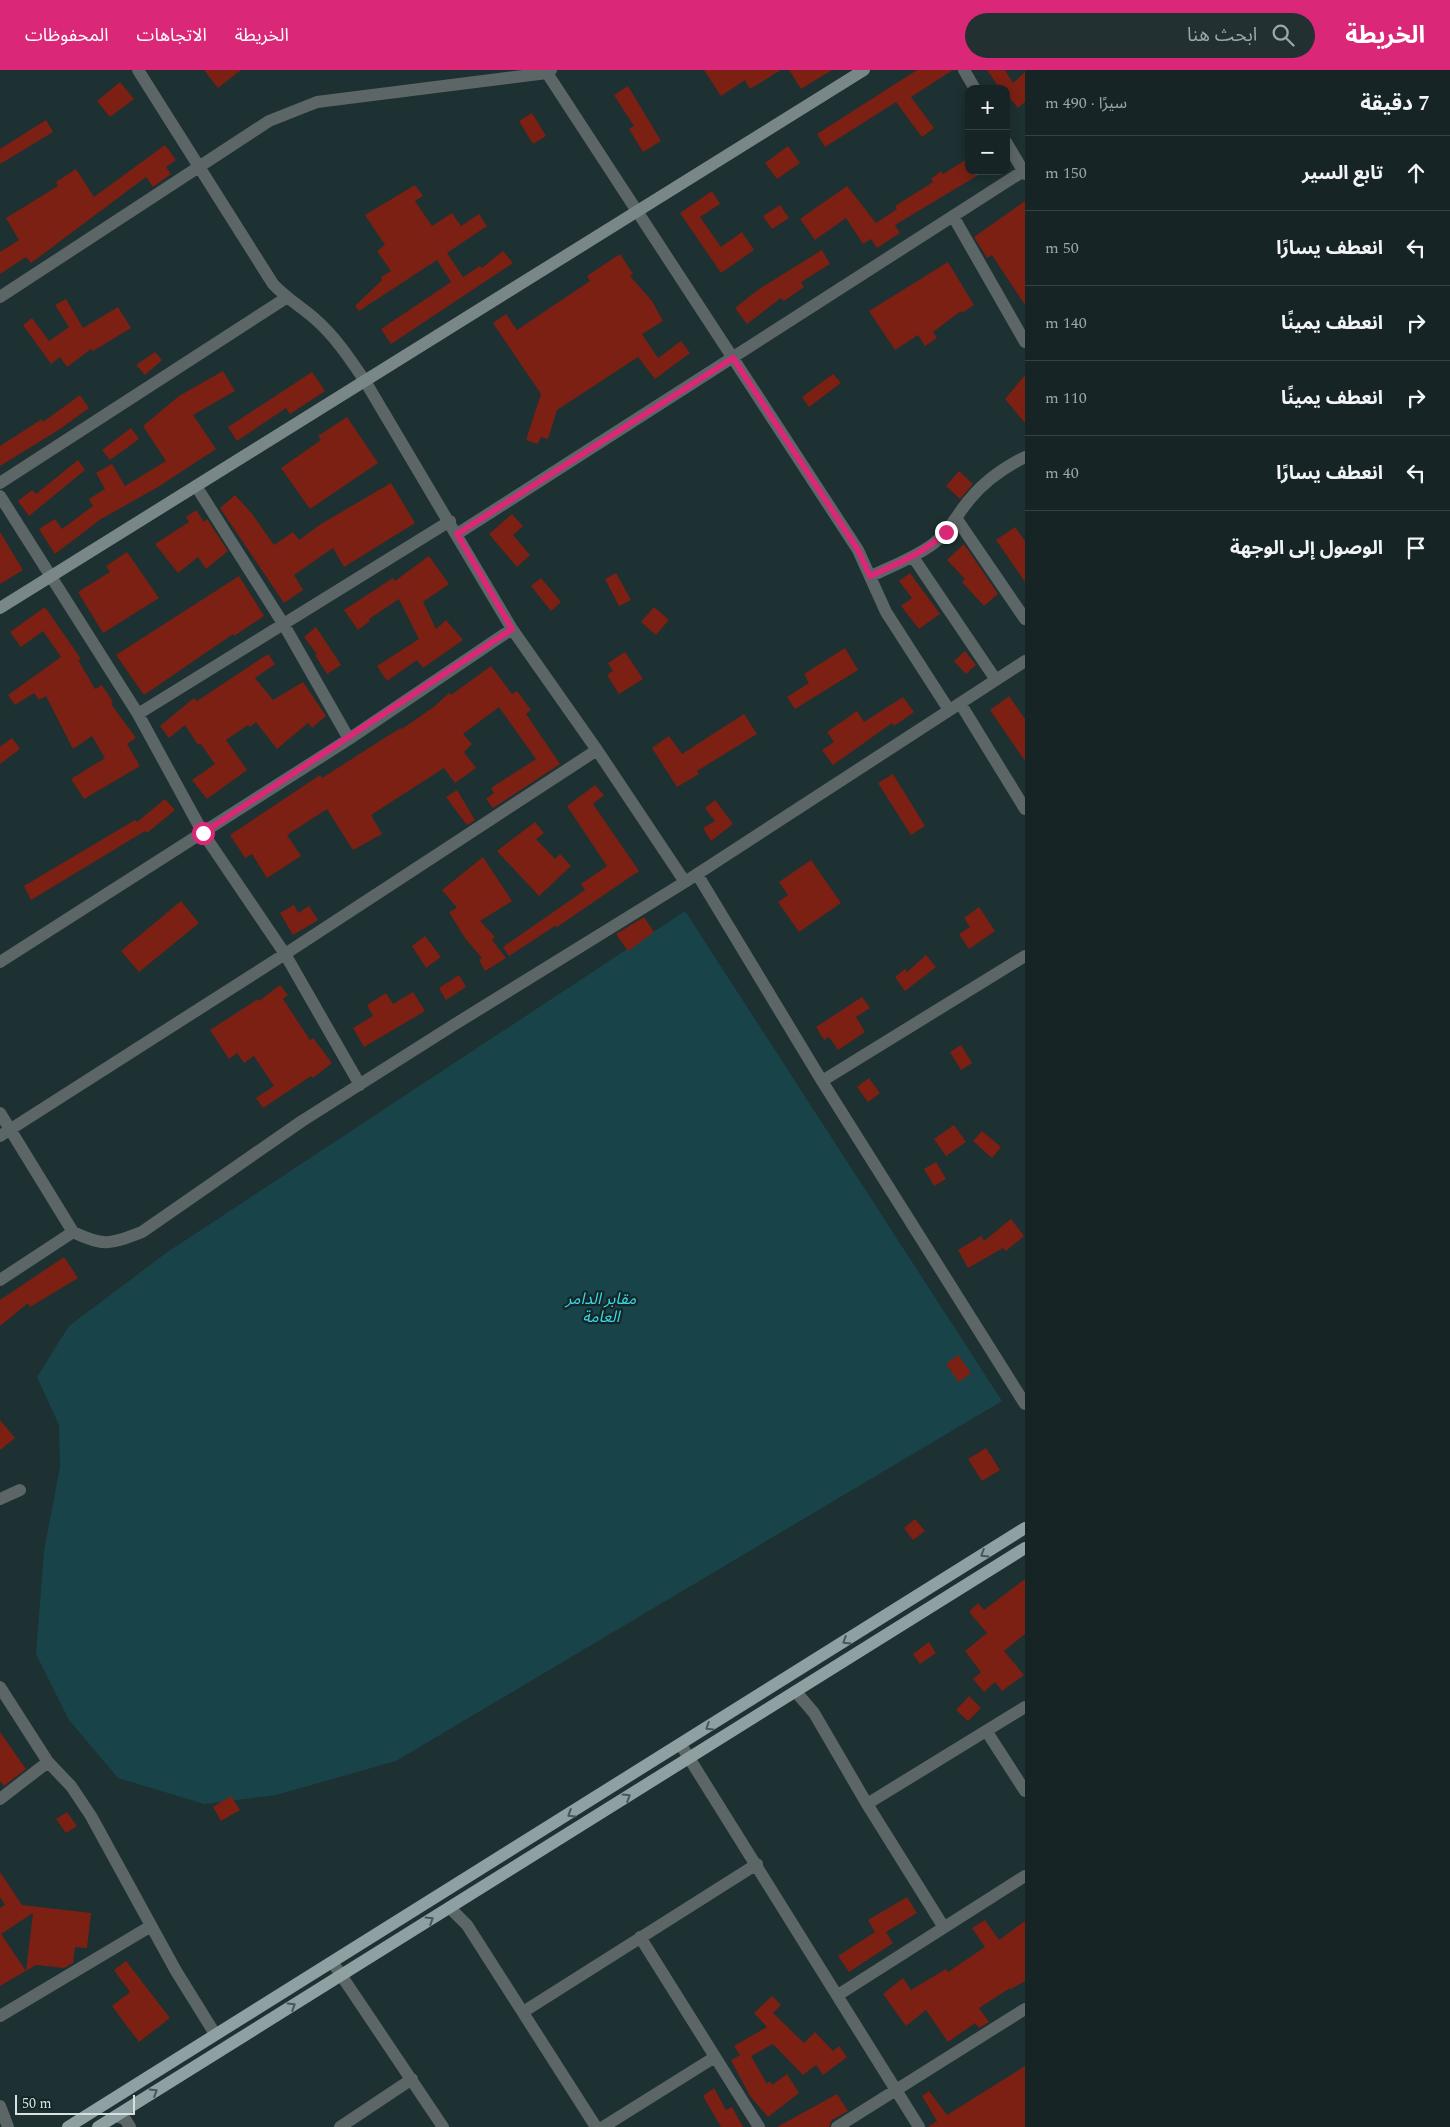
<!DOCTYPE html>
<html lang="ar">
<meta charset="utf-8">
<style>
:root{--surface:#162426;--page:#233032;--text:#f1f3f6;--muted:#9ea4a7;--line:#354143;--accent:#db2777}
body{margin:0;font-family:Spectral,"Noto Sans Arabic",serif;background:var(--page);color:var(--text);direction:rtl}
.controls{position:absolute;right:15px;top:15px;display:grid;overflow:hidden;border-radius:10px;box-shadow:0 2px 12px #0003}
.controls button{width:45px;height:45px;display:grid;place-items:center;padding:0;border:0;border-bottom:1px solid var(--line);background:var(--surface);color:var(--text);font:25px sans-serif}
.scale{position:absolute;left:15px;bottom:12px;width:120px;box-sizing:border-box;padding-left:5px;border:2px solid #d5e1e2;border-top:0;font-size:14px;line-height:18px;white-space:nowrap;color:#d5e1e2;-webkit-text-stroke:4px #132628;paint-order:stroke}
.stop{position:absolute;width:15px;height:15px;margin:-11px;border:4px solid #db2777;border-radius:50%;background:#fff}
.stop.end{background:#db2777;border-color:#fff;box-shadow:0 1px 5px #0008}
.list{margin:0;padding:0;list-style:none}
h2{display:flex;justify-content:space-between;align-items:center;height:65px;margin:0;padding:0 20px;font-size:21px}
h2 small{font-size:16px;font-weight:400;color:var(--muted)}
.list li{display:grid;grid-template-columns:32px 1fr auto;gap:15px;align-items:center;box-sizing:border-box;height:75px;padding:0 20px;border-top:1px solid var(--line)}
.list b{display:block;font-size:19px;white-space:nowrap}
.list em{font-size:16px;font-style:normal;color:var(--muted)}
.icon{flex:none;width:28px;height:28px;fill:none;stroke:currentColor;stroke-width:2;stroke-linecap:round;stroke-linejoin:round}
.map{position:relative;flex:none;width:1025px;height:2057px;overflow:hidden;direction:ltr}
header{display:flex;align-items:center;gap:30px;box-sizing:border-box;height:70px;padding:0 25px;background:var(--accent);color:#fff}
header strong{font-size:24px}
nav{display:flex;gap:28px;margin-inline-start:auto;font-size:18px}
.search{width:350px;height:45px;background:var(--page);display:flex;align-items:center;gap:12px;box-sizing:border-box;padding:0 18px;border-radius:28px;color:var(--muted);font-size:19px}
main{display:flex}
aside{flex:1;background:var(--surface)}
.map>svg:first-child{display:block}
.green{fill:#184449}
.building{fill:#7c2013;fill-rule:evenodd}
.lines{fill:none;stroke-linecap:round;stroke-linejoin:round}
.street{stroke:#5d6667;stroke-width:12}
.secondary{stroke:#798789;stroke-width:12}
.primary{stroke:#8ea0a2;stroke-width:12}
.oneway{stroke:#445759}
.route{stroke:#db2777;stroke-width:6}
.labels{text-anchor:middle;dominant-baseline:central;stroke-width:4.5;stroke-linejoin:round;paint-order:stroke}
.park-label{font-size:16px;font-style:italic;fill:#3ad9e8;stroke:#132628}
</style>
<header>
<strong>الخريطة</strong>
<div class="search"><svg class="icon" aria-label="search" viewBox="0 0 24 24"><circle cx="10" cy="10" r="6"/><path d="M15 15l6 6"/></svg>ابحث هنا</div>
<nav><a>الخريطة</a><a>الاتجاهات</a><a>المحفوظات</a></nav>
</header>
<main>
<aside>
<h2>7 دقيقة<small>سيرًا · 490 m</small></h2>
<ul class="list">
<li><svg class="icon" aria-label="ahead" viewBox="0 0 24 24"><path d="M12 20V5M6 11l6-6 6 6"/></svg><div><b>تابع السير</b></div><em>150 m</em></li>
<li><svg class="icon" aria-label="left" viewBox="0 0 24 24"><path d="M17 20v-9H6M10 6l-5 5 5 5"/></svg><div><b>انعطف يسارًا</b></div><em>50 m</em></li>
<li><svg class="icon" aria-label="right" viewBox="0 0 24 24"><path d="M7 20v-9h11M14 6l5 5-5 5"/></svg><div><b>انعطف يمينًا</b></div><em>140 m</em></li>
<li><svg class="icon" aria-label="right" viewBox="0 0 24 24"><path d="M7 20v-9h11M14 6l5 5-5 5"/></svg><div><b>انعطف يمينًا</b></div><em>110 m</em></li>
<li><svg class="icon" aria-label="left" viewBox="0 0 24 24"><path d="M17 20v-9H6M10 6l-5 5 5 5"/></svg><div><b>انعطف يسارًا</b></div><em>40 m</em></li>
<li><svg class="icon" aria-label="arrive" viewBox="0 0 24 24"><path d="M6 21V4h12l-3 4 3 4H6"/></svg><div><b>الوصول إلى الوجهة</b></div></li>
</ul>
</aside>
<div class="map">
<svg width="1025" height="2057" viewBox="0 0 1025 2057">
<rect width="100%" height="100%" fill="#1d3032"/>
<path class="green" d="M685,841L1002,1331L396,1691L276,1725L204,1734L118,1708L69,1650L36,1584L44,1481L60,1397L59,1355L37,1307L69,1256L166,1183Z"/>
<path class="building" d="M204,0H241L218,18Z
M704,0H781L750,19L745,10L721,26Z
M789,0H832L801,19Z
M917,0H953L911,27L934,58L922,67L896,32L825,77L817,64Z
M987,0H1005L1013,13L1025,2V32L1018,38L1006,24V19H1000Z
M120,12L134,29L110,47L97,31Z
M628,16L661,71L643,82L629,59L634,56L614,25Z
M532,43L546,66L533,74L519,51Z
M46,50L53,62L0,94V79Z
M165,75L176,90L166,97L171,104L153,117L146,107L31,193L26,187L0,204V182L19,170L6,148L58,116L56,112L76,99L94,127Z
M788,76L800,93L777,109L765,93Z
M969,88V101H985L895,155L900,163L877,178L871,169L863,174L846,148L815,170L800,149L847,116L876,153L897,139L895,136L933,112L931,109L941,101L943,104Z
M415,115L423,126L415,131L432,156L452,143L461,156L479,144L487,156L447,183L463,207L480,196L482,198L503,181L513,193L391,274L381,259L451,212L437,190L359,241L355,236L382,210L381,207L391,201L377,181L385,175L365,145Z
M712,121L720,134L700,147L721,177L742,162L754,180L721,203L680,143Z
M1025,131V235L992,185L987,188L974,167Z
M780,135L789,148L772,159L763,146Z
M822,180L830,194L801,212L804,217L784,231L781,228L747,254L735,238L759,219Z
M620,184L633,204L630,206L652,231L663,251L642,264L658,288L681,271L690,283L655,309L638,287L557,340L548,369L541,367L538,374L526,370L541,324L493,253L506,244L517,260L590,211L587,206Z
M948,192L974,235L962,243L961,241L933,262L937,268L925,276L918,265L895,280L869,241Z
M66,229L83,258L118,237L131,258L93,281L91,279L67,297L60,287L51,294L23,255L32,248L49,271L69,257L55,235Z
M155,282L162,290L145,305L136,295Z
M223,301L235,321L193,345L216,379L158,417L101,449L55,484L39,459L55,449L62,459L93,436L89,429L105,419L96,403L112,394L125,416L166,391L143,356L179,326Z
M312,302L325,321L290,344L286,338L237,371L228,357Z
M833,304L841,313L809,337L802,327Z
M1025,305V353L1005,329Z
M80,325L89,338L60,359L0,396V376L42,349L43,352Z
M347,347L378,393L310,439L281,398L321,370L318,366Z
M131,358L139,369L110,390L102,380Z
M78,390L85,400L29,446L18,431L32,420L36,424Z
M959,401L973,414L960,429L946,416Z
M391,413L415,453L344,497L333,478L294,505L303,520L284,533L220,438L235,425L253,445L274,475L293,462L299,470L321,454Z
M196,440L204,452L207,449L228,481L206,499L198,487L178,503L155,474L189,452L186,447Z
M512,444L523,456L513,465L530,485L517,497L489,464Z
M1015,457L1025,471V512L996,470Z
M0,462L23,500L0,514Z
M964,474L998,524L984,536L962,512L965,509L947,490Z
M127,482L159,528L103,563L78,522L110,502L106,496Z
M429,486L449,514L423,532L436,559L446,550L463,570L423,598L417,590L387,611L377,596L419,569L399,529L369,549L370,551L358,560L344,540L393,508L395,511Z
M616,503L631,530L619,536L605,509Z
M910,503L940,544L919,559L901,536L912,528L899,511Z
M239,506L264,546L234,566L233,564L144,625L116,585Z
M541,508L561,532L551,541L531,516Z
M45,537L81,589L78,590L95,619L102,615L113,632L111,634L136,668L127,674L140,696L84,729L71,709L105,688L92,666L73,679L46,626L39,630L34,623L15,635L8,625L61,587L43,561L21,577L10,562Z
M654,537L669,550L656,565L641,552Z
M316,557L341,595L327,604L315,585L317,584L304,567Z
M845,578L858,600L795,639L787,627L809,613L804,604Z
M965,581L976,595L966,604L954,591Z
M625,582L643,609L619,624L607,605L613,601L608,593Z
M268,584L275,594L255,608L273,630L303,612L326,646L312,658L308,653L277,679L256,652L250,657L248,655L226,670L247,700L207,729L192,710L215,694L200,673L198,675L185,655L169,668L160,656L194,628L197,631Z
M491,596L512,624L517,621L531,640L526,644L560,694L493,738L486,729L494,723L491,718L536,689L499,637L463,664L472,674L464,682L476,698L455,713L444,698L371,745L382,764L353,780L327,739L287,765L301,786L267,808L252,784L245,788L230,765L320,705L322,708L386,667L401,658L402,659L435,636L449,623L451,625Z
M1009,626L1025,649V691L990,640Z
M903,627L914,642L894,656L892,653L833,695L822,680L834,672L827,662L857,641L864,652Z
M744,644L757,664L697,701L699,704L677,717L652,678L669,666L682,684Z
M12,668L20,679L0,694V677Z
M893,704L925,756L911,765L878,713Z
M595,715L604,725L593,734L639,801L557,857L555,856L509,886L503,877L585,820L581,814L607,796L567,736Z
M457,720L475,750L467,755L446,727Z
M165,729L175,740L147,763L145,761L31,830L24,816L135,750L137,752Z
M715,730L733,754L711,771L703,758L715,751L705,738Z
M535,752L544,763L536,769L555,789L560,784L571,796L539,826L497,781Z
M483,787L512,831L480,851L495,867L492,870L506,888L485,901L479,890L482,888L465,868L449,842L457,838L442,820Z
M811,790L841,833L799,862L778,832L788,825L779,812Z
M181,831L199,853L139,902L121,881Z
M294,835L298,843L309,836L318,850L293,865L280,843Z
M979,837L995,861L969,879L959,864L970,857L964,848Z
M644,847L654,862L628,881L616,864Z
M425,866L441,887L426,898L412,876Z
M926,885L936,897L905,921L895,907L905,899L907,902Z
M459,905L466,917L446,930L439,918Z
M280,915L288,925L283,929L310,970L313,968L332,993L313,1008L311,1006L263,1038L256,1028L274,1016L254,986L244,993L237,983L229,989L210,960L258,929L259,931Z
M413,922L425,941L364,977L353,958L373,946L367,935L386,923L393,934Z
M862,927L870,938L856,947L865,962L838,980L829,967L824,970L816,957Z
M961,975L972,993L961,1000L950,982Z
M869,1008L880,1023L868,1032L857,1017Z
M954,1055L966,1072L946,1086L934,1069Z
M982,1061L1001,1077L992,1088L973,1071Z
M936,1092L946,1109L934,1116L924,1099Z
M1011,1149L1024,1166L1006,1181L1003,1178L968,1198L958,1180L981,1166L984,1171Z
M64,1187L78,1208L30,1237L28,1233L0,1256V1230Z
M958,1285L971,1303L959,1312L946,1294Z
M0,1350L15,1368L0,1380Z
M986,1378L1000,1400L982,1411L968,1389Z
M915,1449L925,1461L913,1470L904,1458Z
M1025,1509V1564L1004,1581L1024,1605L1002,1621L995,1612L984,1622L973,1609L981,1602L965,1581L987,1563L969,1542L978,1533L984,1540Z
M929,1572L936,1583L920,1594L913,1584Z
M969,1626L981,1638L968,1651L956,1640Z
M0,1662L26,1699L4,1716L0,1711Z
M231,1726L240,1740L221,1751L213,1737Z
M67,1742L77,1756L66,1763L56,1749Z
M0,1802L22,1835L91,1843L87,1878L75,1877L73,1893L64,1898L36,1895L0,1916V1838L5,1835L0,1827ZM33,1843L26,1901L1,1864Z
M907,1827L917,1843L886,1862L893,1873L849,1902L838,1886L875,1862L868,1850Z
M985,1850L999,1870L1025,1851V1911L1011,1919L1010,1918L979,1938L989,1952L979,1958L975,1953L948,1972L926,1940L906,1956L883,1924L903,1908L911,1920L946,1899L948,1902L985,1877L972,1858Z
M126,1891L170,1948L139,1972L112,1936L130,1922L114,1900Z
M772,1926L781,1935L773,1943L804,1973L815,1962L833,1981L839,1976L847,1987L823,2005L816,1995L803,2005L773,1974L751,1986L767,2014L770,2011L772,2015L787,2004L799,2023L768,2047L750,2026L731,1990L740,1985L734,1976L767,1957L754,1943Z
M1025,1996V2057H928L937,2051L922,2026L929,2021L947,2045Z
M714,2018L726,2040L732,2037L743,2057H721L703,2026Z
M837,2024L848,2041L832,2050L829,2057H777Z"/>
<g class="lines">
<path class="street" d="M138,0L273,214C286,228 300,236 314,248C335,266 350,289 365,311L512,559L597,680L685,812
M545,0L858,480L886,542L949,640
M964,0L975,19
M1006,72L1025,104
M953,146L1025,272
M0,227L269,51L317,32L547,3L551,0
M0,413L286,228
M196,416L284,555L349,669
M0,426L138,644L203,763L285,884L360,1015
M956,448L1025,549
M457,464L1025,100
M913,487L996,610
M871,506C892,496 914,488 933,474C949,462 957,444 970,429C984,412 1005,397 1025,387
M960,633L1025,739
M138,644L450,451
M697,804L822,1011L1025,1334
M0,892L349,669L512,559
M822,1011L1025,886
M0,1043L73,1162C104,1177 111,1174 142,1162L302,1051L452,956L685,812L1025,591
M0,1066L285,884L597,680
M0,1210L73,1162
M0,1429L20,1420
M0,1617L48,1692L71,1716L91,1746L176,1901L215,1964
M796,1622L814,1643L867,1734L943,1856
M987,1662L1025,1721
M681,1675L919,2057
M0,1729L48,1692
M867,1734L1025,1637
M450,1838L467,1855L596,2057
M640,1867L759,2057
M333,1893L443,2057
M838,1925L1025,1806
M523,1942L757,1794
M0,1946L151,1856
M0,2036L8,2057
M116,2046L125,2049L130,2057
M340,2057L412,2009
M603,2057L715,1987
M837,2057L1025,1939"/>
<path class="secondary" d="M0,538L864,0"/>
<path class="primary" d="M68,2057L1025,1458
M98,2057L1025,1478"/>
</g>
<defs><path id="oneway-chevron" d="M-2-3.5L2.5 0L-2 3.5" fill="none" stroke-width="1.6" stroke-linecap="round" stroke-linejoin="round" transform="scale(1.25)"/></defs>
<g class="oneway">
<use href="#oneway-chevron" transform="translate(984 1484) rotate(148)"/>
<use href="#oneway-chevron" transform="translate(846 1571) rotate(148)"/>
<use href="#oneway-chevron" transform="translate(709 1657) rotate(148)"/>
<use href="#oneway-chevron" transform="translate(627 1727) rotate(-32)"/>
<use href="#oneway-chevron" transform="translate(571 1744) rotate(148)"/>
<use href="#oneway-chevron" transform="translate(430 1850) rotate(-32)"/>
<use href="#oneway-chevron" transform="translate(292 1936) rotate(-32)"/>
<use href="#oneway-chevron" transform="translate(154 2022) rotate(-32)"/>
</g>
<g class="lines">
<path class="route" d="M203,763L512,559L457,464L733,288L858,480L870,506C898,493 924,483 946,462"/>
</g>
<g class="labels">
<g class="park-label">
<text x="601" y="1229">مقابر الدامر<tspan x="601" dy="18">العامة</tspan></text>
</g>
</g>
</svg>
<div class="controls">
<button>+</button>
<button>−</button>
</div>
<div class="scale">50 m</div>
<div class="stop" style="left:203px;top:763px"></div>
<div class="stop end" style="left:946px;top:462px"></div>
</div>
</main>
